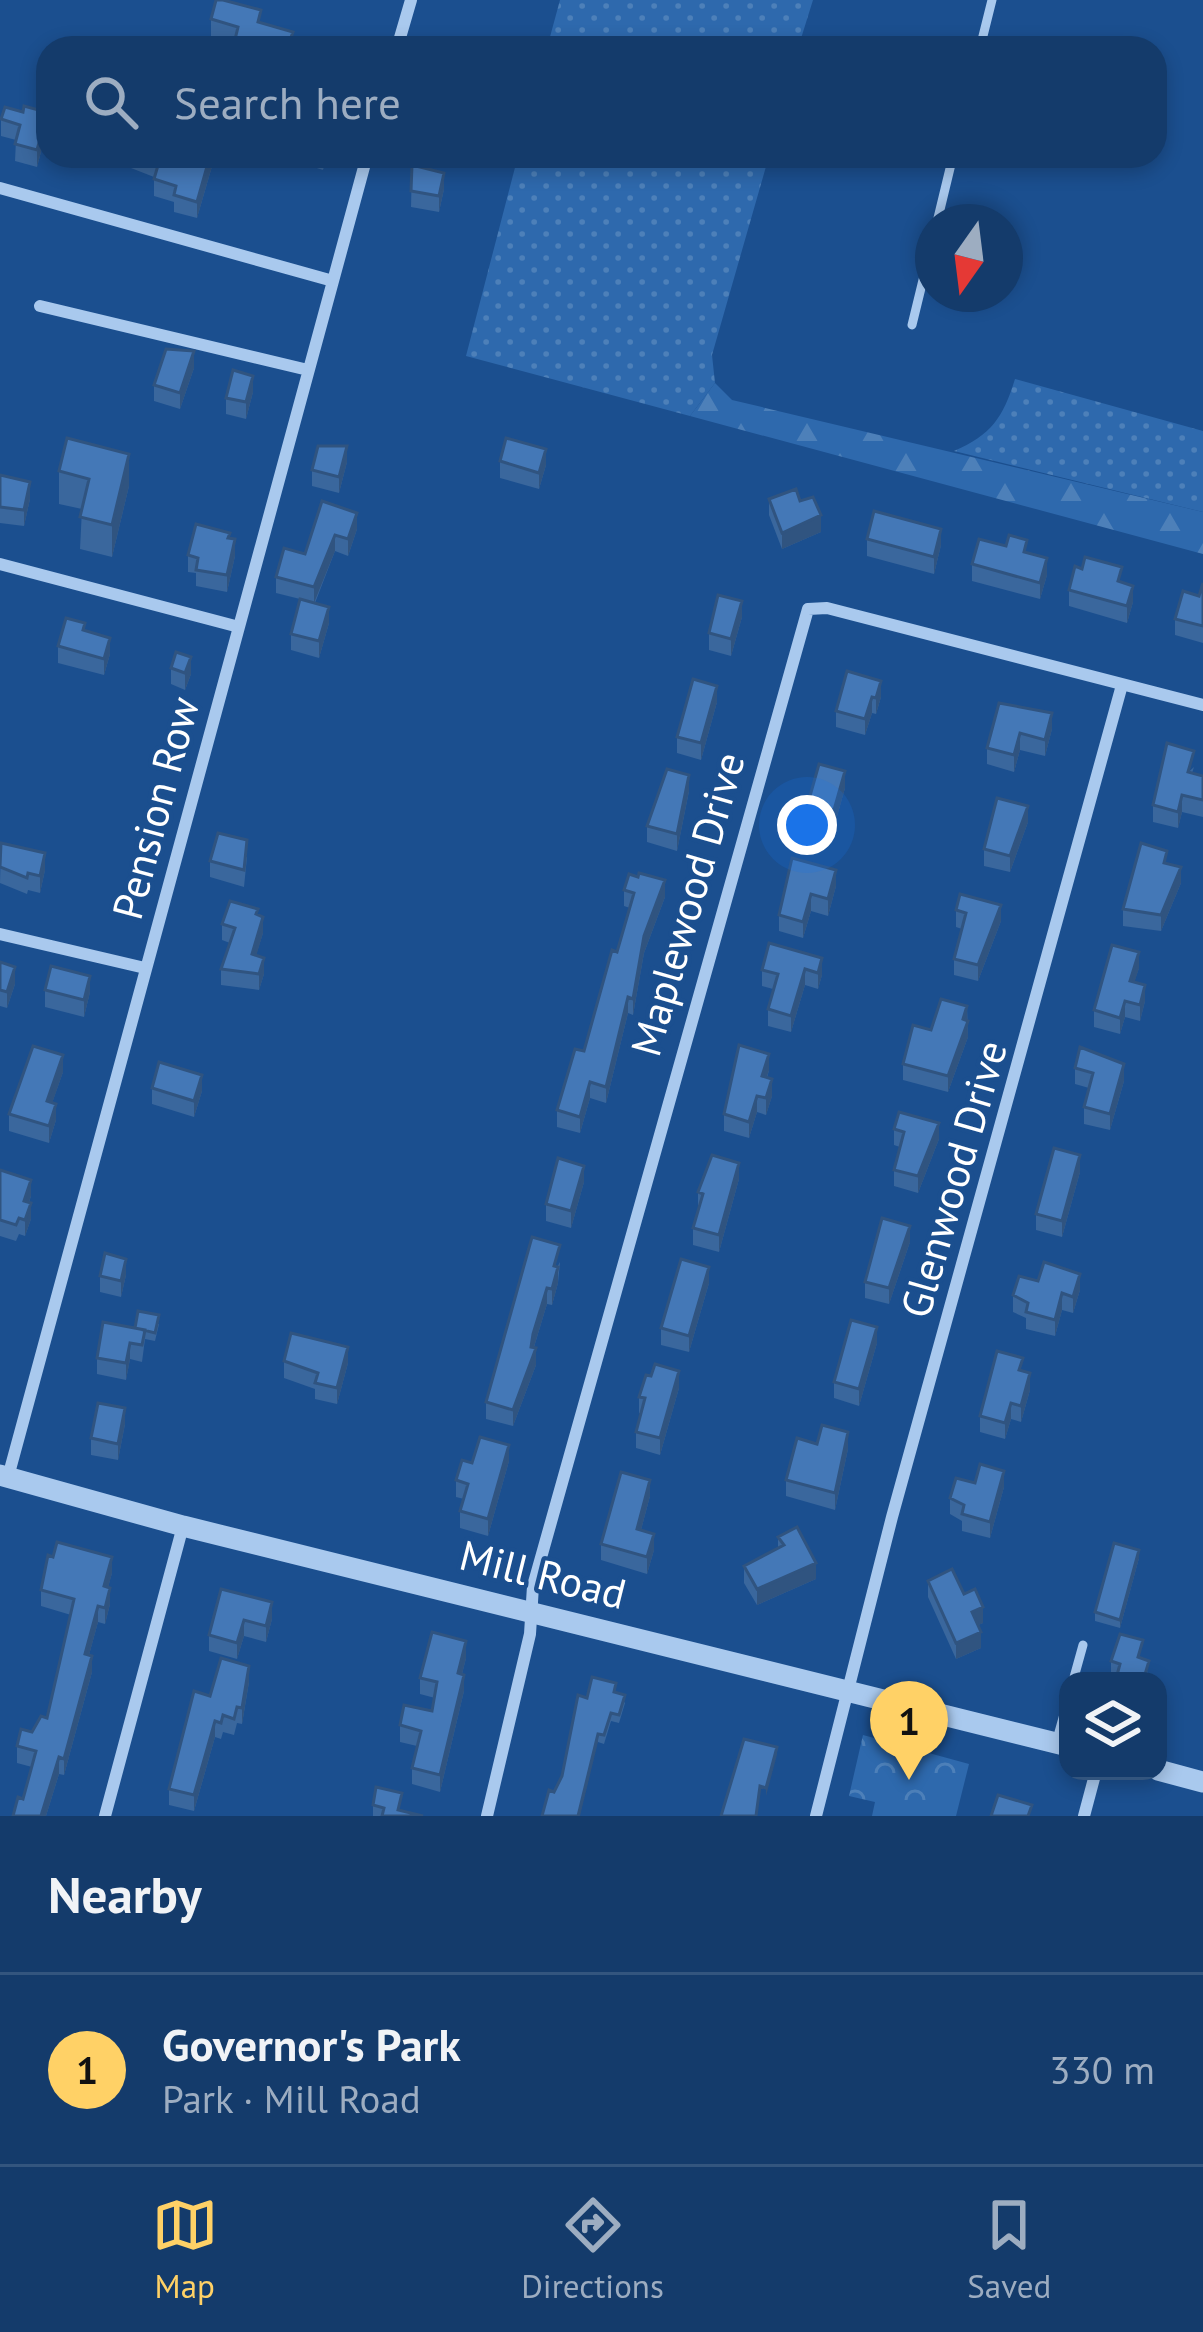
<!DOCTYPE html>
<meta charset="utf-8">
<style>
:root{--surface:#143b6b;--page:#1d4271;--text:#f1f3f6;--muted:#9dadc1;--line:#33557e;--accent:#ffd166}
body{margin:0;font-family:"PT Sans",sans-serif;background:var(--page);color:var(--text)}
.controls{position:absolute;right:36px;bottom:36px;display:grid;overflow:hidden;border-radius:24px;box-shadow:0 6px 18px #0003}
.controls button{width:108px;height:108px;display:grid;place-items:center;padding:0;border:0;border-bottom:3px solid var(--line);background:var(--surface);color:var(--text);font:60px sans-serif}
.compass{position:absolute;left:915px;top:204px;width:108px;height:108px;border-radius:50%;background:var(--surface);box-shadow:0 6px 18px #0003;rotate:194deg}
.you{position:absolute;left:807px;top:825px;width:42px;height:42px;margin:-30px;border:9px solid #fff;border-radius:50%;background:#1a73e8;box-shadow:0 0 0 18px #1a73e833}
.badge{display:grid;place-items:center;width:78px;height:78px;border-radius:50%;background:var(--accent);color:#111;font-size:39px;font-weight:700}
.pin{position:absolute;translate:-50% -99px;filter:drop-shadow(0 3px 6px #0008)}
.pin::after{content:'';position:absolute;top:63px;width:42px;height:36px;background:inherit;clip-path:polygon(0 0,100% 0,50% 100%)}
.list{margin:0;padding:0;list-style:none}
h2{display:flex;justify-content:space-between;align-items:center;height:156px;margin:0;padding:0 48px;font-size:51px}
h2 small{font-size:39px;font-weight:400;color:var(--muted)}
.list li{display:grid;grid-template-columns:78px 1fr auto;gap:36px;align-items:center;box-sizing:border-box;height:192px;padding:0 48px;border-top:3px solid var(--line)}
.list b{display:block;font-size:45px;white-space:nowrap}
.list p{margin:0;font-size:39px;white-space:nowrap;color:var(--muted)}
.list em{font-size:39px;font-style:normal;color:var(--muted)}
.icon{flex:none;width:66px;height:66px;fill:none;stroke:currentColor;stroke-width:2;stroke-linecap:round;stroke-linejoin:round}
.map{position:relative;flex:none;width:1203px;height:1816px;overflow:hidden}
.search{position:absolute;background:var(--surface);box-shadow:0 6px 18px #0003;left:36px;right:36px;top:36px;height:132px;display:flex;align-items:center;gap:30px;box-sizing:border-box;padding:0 42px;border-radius:36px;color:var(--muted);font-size:45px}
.sheet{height:348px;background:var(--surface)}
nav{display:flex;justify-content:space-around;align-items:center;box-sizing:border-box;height:168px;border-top:3px solid var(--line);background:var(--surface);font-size:33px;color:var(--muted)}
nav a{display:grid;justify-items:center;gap:6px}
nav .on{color:var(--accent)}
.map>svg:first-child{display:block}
.grass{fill:url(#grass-dots)}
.forest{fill:url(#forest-firs)}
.park{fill:url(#park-crowns)}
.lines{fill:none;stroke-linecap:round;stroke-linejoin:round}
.service{stroke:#a9c9ee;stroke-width:9}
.minor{stroke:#a9c9ee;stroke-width:12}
.tertiary{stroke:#a9c9ee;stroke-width:21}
.wall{fill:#3a679d}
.shaded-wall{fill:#305480}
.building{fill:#4478b7;stroke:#305480;stroke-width:3}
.labels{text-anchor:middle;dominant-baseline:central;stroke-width:9;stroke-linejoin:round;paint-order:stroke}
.street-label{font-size:42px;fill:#fff;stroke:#1b4f8f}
</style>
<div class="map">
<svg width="1203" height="1816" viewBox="0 0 1203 1816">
<defs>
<pattern id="grass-dots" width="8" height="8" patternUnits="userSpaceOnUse" patternTransform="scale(3)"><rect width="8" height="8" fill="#2e69ad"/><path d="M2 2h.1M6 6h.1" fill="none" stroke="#4d80b9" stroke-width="1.8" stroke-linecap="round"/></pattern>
<pattern id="forest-firs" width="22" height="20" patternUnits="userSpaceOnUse" patternTransform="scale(3)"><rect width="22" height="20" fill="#2e69ad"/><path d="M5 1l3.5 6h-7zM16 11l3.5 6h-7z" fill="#4d80b9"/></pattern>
<pattern id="park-crowns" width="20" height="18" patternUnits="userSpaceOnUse" patternTransform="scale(3)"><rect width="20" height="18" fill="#2e69ad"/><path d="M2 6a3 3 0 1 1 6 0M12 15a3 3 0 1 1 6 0" fill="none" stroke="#4d80b9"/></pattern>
</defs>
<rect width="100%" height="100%" fill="#1b4f8f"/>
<path class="grass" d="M560,0H813L798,48H547Z
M518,156H769L712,355L715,383L690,416L466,356Z
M1015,379L1203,431V512L954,451C991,435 1003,418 1015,379Z"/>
<path class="forest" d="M715,383L732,400L1203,512V554L690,416Z"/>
<path class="park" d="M863,1735L969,1764L956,1816H872L875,1802L849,1796Z"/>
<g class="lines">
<path class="service" d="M980,48L992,0
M937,222L953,156
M912,325L933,239
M1073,1681L1083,1645
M1056,1743L1068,1700"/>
<path class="minor" d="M397,48L411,0
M0,188L333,281
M40,306L308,370
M0,564L239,627
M0,934L145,968
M8,1477L367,156
M105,1816L183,1526
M487,1816L530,1634L533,1586L808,609L827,608L1203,705
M816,1816L892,1517L1122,685
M1084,1816L1096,1771"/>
<path class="tertiary" d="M0,1475L183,1526L1068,1746
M1158,1770L1203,1782"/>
</g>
<path class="wall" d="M261,10L234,42L211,36V19Z
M23,112L48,115V150L42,148L37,167L15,161L16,140L1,136V119Z
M108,156H215L197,218L174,212V202L154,196V177L108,159Z
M295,156H327L323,170L295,161Z
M412,165L444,189L439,212L411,207Z
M194,368L180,409L154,401V385Z
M253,392L246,419L226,414V398Z
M500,461L546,465L539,489L500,478Z
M347,462L339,493L312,486V470Z
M59,471L129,486L112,557L80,549L82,509L59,504Z
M0,475L30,499L24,526L0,523Z
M769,499L800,501L821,532L782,549L769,515Z
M322,501L357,529L348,556L335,551L315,603L329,623L319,658L291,650V634L300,599L276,593V577L305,554Z
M230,538L235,556L227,592L196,586V573L188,572V555Z
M867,539L941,545L934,574L867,556Z
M1027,553L1047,575L1040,599L972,581V564Z
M1082,569L1122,582L1133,602L1127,623L1069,606V590Z
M1203,583V643L1175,635V619L1199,596Z
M742,617L731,656L709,650V633Z
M85,631L110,654L104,675L58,663V646Z
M171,668L191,674L185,690L171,684Z
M847,671L881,697L876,714L872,713L865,735L836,727V711Z
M717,702L701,760L677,753V737Z
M999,703L1052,729L1045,756L1020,750L1014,772L987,764V748Z
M1194,767L1192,773L1203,776V817L1182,812L1178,828L1153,822V805Z
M845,788L834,827L808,820V803Z
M689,791L677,851L647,842V826Z
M1028,822L1010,872L984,866V849Z
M1,843L45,870L40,893L28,890L27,894L0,883Z
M247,857L244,887L210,877V861Z
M792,858L836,886L828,916L811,911L803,938L779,931V915Z
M1167,864L1181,883L1161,931L1123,926V909Z
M624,890L665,897L644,953L633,1015L628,1013L606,1103L590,1098L580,1133L557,1127V1110L584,1051L617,952L630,908L624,906Z
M956,910L1001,921L978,981L954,975V959L962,929L956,927Z
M258,915L263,933L256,955L264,974L259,990L221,985V969L230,943L222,940V924Z
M769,943L822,975L818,989L805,985L791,1032L768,1026V1009L773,989L762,986V970Z
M0,962L15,984L7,1008L0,1006Z
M1139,968L1134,982L1145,1001L1140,1021L1125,1017L1120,1034L1094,1027V1010Z
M45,990L90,992L84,1017L45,1007Z
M967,1006L968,1037L948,1092L903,1080V1064L931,1030Z
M1075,1068L1124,1081L1110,1130L1084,1124V1107L1089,1088L1075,1084Z
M769,1070L767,1078L772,1096L766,1115L757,1112L749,1138L724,1131V1114Z
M63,1072L52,1103L56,1120L49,1143L9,1131V1114Z
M152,1088L202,1091L194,1117L152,1104Z
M894,1129L939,1139L918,1193L894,1186V1170L900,1147L894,1145Z
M0,1170L31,1196L29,1202L31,1219L25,1236L19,1234L16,1241L0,1236Z
M1080,1172L1062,1237L1036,1230V1214Z
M739,1179L719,1252L693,1245V1228L698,1209V1192Z
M584,1182L571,1228L546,1221V1204Z
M910,1242L889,1304L865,1298V1282Z
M560,1262L558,1283L552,1305L547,1304L534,1347L536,1365L513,1426L486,1419V1402Z
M126,1275L121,1297L100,1292V1276Z
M709,1283L689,1352L661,1345V1328Z
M1080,1290L1073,1313L1062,1310L1055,1336L1026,1329V1318L1013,1312V1295Z
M159,1324L155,1341L145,1339L142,1362L130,1359L126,1380L97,1374V1358L135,1328Z
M877,1343L859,1406L834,1398V1382Z
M284,1361L348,1363L337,1404L315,1399V1389L284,1378Z
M1023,1371L1030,1390L1021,1422L1011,1419L1005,1439L980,1432V1416Z
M679,1388L660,1455L636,1448V1432L641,1414L639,1413V1397Z
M125,1424L118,1460L91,1455V1438Z
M817,1444L848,1449L835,1510L786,1496V1480Z
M509,1461L488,1536L460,1528V1511L464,1499L456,1497V1480L472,1463Z
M975,1483L1004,1487L990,1538L962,1531V1521L950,1514V1498Z
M650,1496L641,1530L654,1550L647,1574L601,1560V1544Z
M778,1537L816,1579L757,1605L744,1583V1566L778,1548Z
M1139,1558L1120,1628L1095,1621V1612Z
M112,1573L108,1587L110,1604L105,1624L98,1622L89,1655L92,1672L64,1775L59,1774L46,1816H13L23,1799L32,1767L17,1763V1746L47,1718L71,1615L41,1606V1590Z
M928,1581L964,1594L983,1623L978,1625L981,1648L956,1659L928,1597Z
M221,1589L272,1619L266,1642L244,1636L237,1659L209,1651V1635Z
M466,1658L462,1674L464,1691L440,1792L412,1784V1768L417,1746L400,1742V1725L432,1711L435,1698L420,1694V1678Z
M1143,1658L1149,1677L1148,1681H1116L1111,1678V1661Z
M249,1682L242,1724L237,1723L234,1735L223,1732L221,1739L215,1737L194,1811L169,1805V1789L210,1696Z
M615,1692L625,1703L619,1723L611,1721L604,1744L598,1742L554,1792L562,1776L587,1698Z
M373,1805L402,1811L423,1816H373Z"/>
<path class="shaded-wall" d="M42,132V148L37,167V150Z
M210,156H215L197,218V202Z
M444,173V189L439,212V196Z
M194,351V368L180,409V393Z
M253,376V392L246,419V402Z
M347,446V462L339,493V477Z
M546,449V465L539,489V473Z
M129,454V486L112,557V525Z
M30,482V499L24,526V510Z
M357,513V529L348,556V539Z
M821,515V532L782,549V533Z
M941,529V545L934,574V557Z
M335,535V551L314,603V587Z
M235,539V556L227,592V575Z
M1047,558V575L1040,599V583Z
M1133,586V602L1127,623V606Z
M742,601V617L731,656V639Z
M329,607V623L319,658V641Z
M110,638V654L104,675V659Z
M191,657V674L185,690V673Z
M881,681V697L876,714V698Z
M717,686V702L701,760V743Z
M872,697V713L865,735V719Z
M1052,713V729L1045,756V740Z
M1020,733V750L1014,772V755Z
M845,771V788L834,827V810Z
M689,775V791L677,851V834Z
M1182,795V812L1178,828V812Z
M1028,806V822L1010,872V856Z
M45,853V870L40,893V876Z
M1181,867V883L1161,931V915Z
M836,870V886L828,916V899Z
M665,880V897L644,953L633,1015V999L644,936Z
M811,894V911L803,938V922Z
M1001,905V921L978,981V965Z
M263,917V933L252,970V954Z
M1139,952V968L1130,997V981Z
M264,958V974L259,990V974Z
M822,958V975L818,989V973Z
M15,967V984L7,1008V992Z
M805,969V985L791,1032V1016Z
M90,976V992L84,1017V1000Z
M1145,985V1001L1140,1021V1005Z
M628,997V1013L606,1103V1087Z
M1125,1001V1017L1120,1034V1018Z
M967,1006L968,1037L948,1092V1076Z
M769,1054V1070L762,1093V1076Z
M63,1055V1072L47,1118V1101Z
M1124,1064V1081L1110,1130V1114Z
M202,1075V1091L194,1117V1101Z
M772,1079V1096L766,1115V1098Z
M590,1082V1098L580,1133V1117Z
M757,1096V1112L749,1138V1122Z
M56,1104V1120L49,1143V1126Z
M939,1123V1139L918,1193V1176Z
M1080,1155V1172L1062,1237V1221Z
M739,1163V1179L719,1252V1235Z
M584,1166V1182L571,1228V1211Z
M31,1180V1196L24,1217V1201Z
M31,1203V1219L25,1236V1220Z
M910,1226V1242L889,1304V1288Z
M126,1259V1275L121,1297V1281Z
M558,1267V1283L552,1305V1289Z
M709,1267V1283L689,1352V1336Z
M1080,1274V1290L1073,1313V1297Z
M547,1288V1304L533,1350L536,1348V1365L513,1426V1410Z
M1062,1293V1310L1055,1336V1320Z
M877,1327V1343L859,1406V1389Z
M130,1343V1359L126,1380V1363Z
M348,1347V1363L337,1404V1388Z
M679,1371V1388L660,1455V1438Z
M1030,1373V1390L1021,1422V1406Z
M1011,1403V1419L1005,1439V1423Z
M125,1408V1424L118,1460V1444Z
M848,1432V1449L835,1510V1493Z
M509,1445V1461L488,1536V1519Z
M1004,1471V1487L990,1538V1522Z
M650,1480V1496L637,1545V1529Z
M654,1534V1550L647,1574V1557Z
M1139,1550V1558L1120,1628V1620Z
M112,1557V1573L104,1603V1586Z
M816,1563V1579L757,1605V1589Z
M110,1588V1604L105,1624V1608Z
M272,1602V1619L266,1642V1626Z
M98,1606V1622L85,1670V1654Z
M983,1607V1623L972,1628V1612Z
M244,1620V1636L237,1659V1643Z
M981,1632V1648L956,1659V1643Z
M466,1641V1658L458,1690V1673Z
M92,1656V1672L64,1775V1759Z
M249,1666V1682L242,1724V1708Z
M464,1675V1691L440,1792V1775Z
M215,1721V1737L194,1811V1795Z
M598,1734V1742L580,1816H578Z
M777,1747V1755L766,1796V1788Z
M59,1757V1774L46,1816H41Z"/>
<path class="building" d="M216,0H223L261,10L258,22L293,32L290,40L297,46L296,48H233L238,27L211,19Z
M24,106L46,112L48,115V134L42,132L37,150L15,144L20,125L1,119L5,107L23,112Z
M143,156H210L197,202L174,195L176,186L154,179L159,162Z
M412,165L444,173L439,196L411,191Z
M166,349L194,351L180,393L154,385Z
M233,370L253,376L246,402L226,398Z
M67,438L129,454L112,525L80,517L89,479L59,471Z
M506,438L546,449L539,473L500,461Z
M318,446H347L339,477L312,470Z
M0,475L30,482L24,510L0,507Z
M796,489L800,501L813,497L821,515L782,533L769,499Z
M322,501L357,513L348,539L335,535L314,587L276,577L284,548L305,554Z
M874,511L941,529L934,557L867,539Z
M196,524L230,533L228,538L235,539L227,575L196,570L198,558L188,555Z
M1009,535L1027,540L1024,552L1047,558L1040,583L972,564L979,539L1006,546Z
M1085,557L1122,567L1118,581L1133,586L1127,606L1069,590L1075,566L1082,569Z
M1203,583V626L1175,619L1183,591L1199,596Z
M718,595L742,601L731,639L709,633Z
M300,599L329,607L319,641L291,634Z
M66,618L85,623L83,630L110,638L104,659L58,646Z
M176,652L191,657L185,673L171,668Z
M847,671L881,681L876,698L872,697L865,719L836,711Z
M693,679L717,686L701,743L677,737Z
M999,703L1052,713L1045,740L1020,733L1014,755L987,748Z
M1167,743L1194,751L1188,772L1203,776V800L1182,795L1178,812L1153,805Z
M819,764L845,771L834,810L808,803Z
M667,769L689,775L677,834L647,826Z
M997,798L1028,806L1010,856L984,849Z
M218,833L247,840L244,870L210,861Z
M1,843L45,853L40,876L28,873L27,878L0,867Z
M1141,843L1167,851L1164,863L1181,867L1161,915L1123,909Z
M792,858L836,870L828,899L811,894L803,922L779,915Z
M639,873L665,880L644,936L633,999L628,997L606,1087L590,1082L580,1117L557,1110L575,1049L584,1051L612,950L617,952L634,893L624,890L629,874L638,877Z
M960,894L1001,905L978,965L954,959L966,913L956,910Z
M230,901L258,909L256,914L263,917L252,954L264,958L259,974L221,969L235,928L222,924Z
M769,943L822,958L818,973L805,969L791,1016L768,1009L778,974L762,970Z
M1112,945L1139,952L1130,981L1145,985L1140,1005L1125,1001L1120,1018L1094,1010Z
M0,962L15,967L7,992L0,990Z
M51,966L90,976L84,1000L45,990Z
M941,999L967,1006L963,1019L968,1021L948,1076L903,1064L913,1025L931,1030Z
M739,1045L769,1054L762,1076L772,1079L766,1098L757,1096L749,1122L724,1114Z
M33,1046L63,1055L47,1101L56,1104L49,1126L9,1114Z
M1080,1047L1124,1064L1110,1114L1084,1107L1093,1073L1075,1068Z
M159,1062L202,1075L194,1101L152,1088Z
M899,1112L939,1123L918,1176L894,1170L904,1132L894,1129Z
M1054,1148L1080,1155L1062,1221L1036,1214Z
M712,1155L739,1163L719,1235L693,1228L703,1194L698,1192Z
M558,1158L584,1166L571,1211L546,1204Z
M0,1170L31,1180L24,1201L31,1203L25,1220L19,1218L16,1225L0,1220Z
M882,1218L910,1226L889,1288L865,1282Z
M532,1237L560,1245L554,1266L558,1267L552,1289L547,1288L533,1334L531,1347L536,1348L513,1410L486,1402Z
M105,1253L126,1259L121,1281L100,1276Z
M681,1259L709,1267L689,1336L661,1328Z
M1044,1262L1080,1274L1073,1297L1062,1293L1055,1320L1026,1312L1028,1303L1013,1295L1019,1276L1038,1281Z
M138,1311L159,1315L155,1333L135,1328Z
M851,1320L877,1327L859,1389L834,1382Z
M103,1322L145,1330L142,1345L130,1343L126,1363L97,1358Z
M291,1333L348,1347L337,1388L315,1383L318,1373L284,1361Z
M997,1351L1023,1358L1019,1370L1030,1373L1021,1406L1011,1403L1005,1423L980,1416Z
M655,1364L679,1371L660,1438L636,1432L645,1398L639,1397L646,1375L651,1376Z
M98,1403L125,1408L118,1444L91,1438Z
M822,1425L848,1432L835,1493L786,1480L797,1438L817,1444Z
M480,1437L509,1445L488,1519L460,1511L468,1484L456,1480L462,1460L472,1463Z
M980,1464L1004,1471L990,1522L962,1514L964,1505L950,1498L956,1478L975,1483Z
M621,1472L650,1480L637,1529L654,1534L647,1557L601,1544Z
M797,1527L816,1563L757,1589L744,1566L784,1545L778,1537Z
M57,1542L112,1557L104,1586L110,1588L105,1608L98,1606L85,1654L92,1656L64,1759L59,1757L41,1816H13L18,1797L23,1799L36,1751L17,1746L21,1729L32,1732L41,1716L47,1718L74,1599L41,1590L48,1555L53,1557Z
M1114,1543L1139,1550L1120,1620L1095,1612Z
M952,1569L964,1594L975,1589L983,1607L972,1612L981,1632L956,1643L928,1581Z
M221,1589L272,1602L266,1626L244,1620L237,1643L209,1635Z
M432,1632L466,1641L458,1673L464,1675L440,1775L412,1768L421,1731L400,1725L404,1705L432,1711L437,1682L420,1678Z
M1120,1634L1143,1640L1138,1657L1149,1661L1143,1681H1124L1116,1679L1120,1664L1111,1661Z
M221,1658L249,1666L242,1708L237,1707L234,1719L223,1715L221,1723L215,1721L194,1795L169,1789L194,1691L210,1696Z
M592,1677L616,1683L614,1692L625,1695L619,1715L611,1713L604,1735L598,1734L578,1816H542L549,1790L554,1792L562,1776L578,1695L587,1698Z
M744,1739L777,1747L766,1788L760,1786L756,1816H721Z
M376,1787L402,1793L398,1810L423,1816H382L384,1808L373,1805Z
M998,1795L1032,1805L1028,1816H991Z"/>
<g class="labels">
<g class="street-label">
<text transform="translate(155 808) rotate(-75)">Pension Row</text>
<text transform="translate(687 904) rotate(-74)">Maplewood Drive</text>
<text transform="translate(953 1179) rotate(-74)">Glenwood Drive</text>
<text transform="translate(543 1574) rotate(14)">Mill Road</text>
</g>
</g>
</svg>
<div class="controls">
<button><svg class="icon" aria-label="layers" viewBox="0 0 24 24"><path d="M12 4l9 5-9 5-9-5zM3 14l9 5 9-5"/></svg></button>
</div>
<svg class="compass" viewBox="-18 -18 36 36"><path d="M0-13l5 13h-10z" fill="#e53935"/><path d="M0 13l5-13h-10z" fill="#9dadc1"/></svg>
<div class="you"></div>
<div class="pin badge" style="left:909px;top:1780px">1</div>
<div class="search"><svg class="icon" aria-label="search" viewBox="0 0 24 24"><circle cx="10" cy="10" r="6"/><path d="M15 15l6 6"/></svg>Search here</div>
</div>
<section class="sheet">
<h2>Nearby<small></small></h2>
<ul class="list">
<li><span class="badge">1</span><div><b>Governor's Park</b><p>Park · Mill Road</p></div><em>330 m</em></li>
</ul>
</section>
<nav>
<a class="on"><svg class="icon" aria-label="map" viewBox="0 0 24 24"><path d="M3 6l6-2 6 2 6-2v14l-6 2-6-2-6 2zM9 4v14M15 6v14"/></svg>Map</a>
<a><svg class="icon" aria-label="directions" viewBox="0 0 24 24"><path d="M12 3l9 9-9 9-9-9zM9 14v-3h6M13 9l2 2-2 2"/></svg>Directions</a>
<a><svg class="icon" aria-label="saved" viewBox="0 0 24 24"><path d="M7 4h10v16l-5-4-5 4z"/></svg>Saved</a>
</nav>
